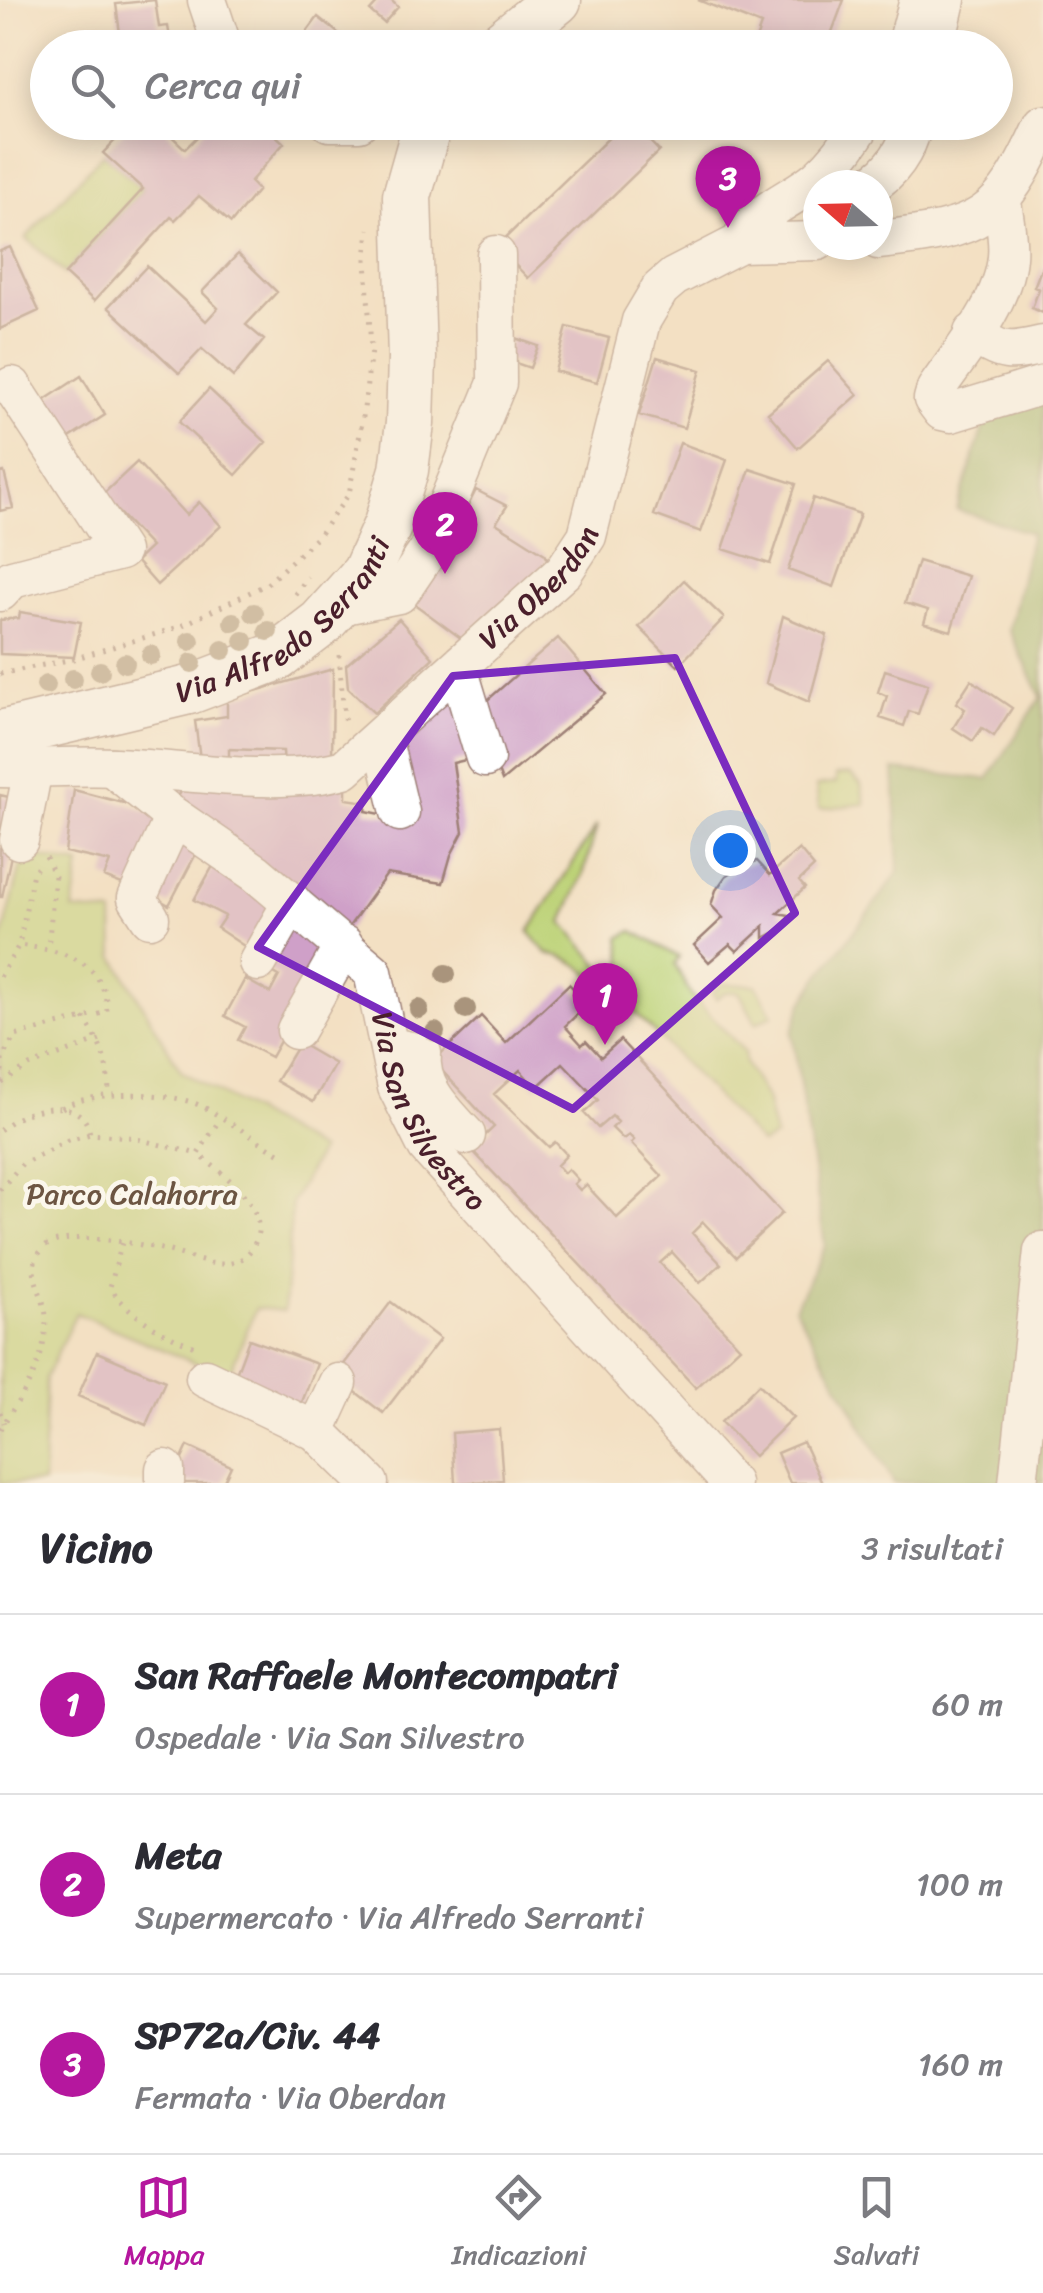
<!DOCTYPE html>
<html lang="it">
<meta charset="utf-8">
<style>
:root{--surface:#fff;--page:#f2f2f3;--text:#2b2b33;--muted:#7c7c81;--line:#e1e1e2;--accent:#b5179e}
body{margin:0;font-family:Sriracha,sans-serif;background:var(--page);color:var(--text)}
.compass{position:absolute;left:803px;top:170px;width:90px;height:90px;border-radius:50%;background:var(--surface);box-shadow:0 5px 25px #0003;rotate:290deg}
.you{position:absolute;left:730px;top:850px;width:35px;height:35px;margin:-25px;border:8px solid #fff;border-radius:50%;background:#1a73e8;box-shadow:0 0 0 15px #1a73e833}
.badge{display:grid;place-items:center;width:65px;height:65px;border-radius:50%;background:var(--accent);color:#fff;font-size:32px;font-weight:700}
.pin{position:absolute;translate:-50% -82px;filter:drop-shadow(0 2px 5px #0008)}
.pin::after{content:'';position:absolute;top:52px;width:35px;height:30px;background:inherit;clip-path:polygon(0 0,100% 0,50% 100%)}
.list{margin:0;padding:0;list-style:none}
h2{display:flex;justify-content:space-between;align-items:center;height:130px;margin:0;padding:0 40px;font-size:42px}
h2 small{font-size:32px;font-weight:400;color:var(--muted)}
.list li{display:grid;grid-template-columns:65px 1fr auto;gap:30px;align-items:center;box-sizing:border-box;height:180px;padding:0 40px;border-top:2px solid var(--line)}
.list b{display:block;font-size:38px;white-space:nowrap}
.list p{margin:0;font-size:32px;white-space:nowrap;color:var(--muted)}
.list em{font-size:32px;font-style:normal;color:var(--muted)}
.icon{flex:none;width:55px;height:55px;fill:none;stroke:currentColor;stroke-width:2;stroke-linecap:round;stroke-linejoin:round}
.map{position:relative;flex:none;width:1043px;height:1483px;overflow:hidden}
.search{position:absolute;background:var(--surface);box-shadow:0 5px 25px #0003;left:30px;right:30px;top:30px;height:110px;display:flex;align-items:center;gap:25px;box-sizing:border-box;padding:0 35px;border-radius:55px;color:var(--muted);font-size:38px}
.sheet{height:670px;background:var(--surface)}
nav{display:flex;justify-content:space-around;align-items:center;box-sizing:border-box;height:140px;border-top:2px solid var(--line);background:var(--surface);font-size:28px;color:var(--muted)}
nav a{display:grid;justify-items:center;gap:5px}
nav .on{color:var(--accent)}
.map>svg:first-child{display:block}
.green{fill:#bcd276;stroke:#837850;stroke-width:2.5}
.forest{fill:#95b467;stroke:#706a49;stroke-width:2.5}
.building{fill:#cfa0c8;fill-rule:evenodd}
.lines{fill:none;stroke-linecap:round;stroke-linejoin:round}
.minor-casing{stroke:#9e8077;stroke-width:41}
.major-casing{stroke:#9e8077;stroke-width:51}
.path{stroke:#9e8077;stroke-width:5;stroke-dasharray:2.5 8;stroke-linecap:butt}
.minor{stroke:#fff;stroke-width:38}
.major{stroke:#fff;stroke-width:48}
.tree{fill:#a9947c}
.marked{fill:none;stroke:#7b2cbf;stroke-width:8;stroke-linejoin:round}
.labels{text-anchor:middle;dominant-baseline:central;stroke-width:9;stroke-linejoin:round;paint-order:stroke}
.street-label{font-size:30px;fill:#4a1f2b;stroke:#fbf7ec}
.park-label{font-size:30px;fill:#6c5542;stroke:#fbf7ec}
</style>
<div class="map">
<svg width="1043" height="1483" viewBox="0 0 1043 1483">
<rect width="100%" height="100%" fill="#fbf7ec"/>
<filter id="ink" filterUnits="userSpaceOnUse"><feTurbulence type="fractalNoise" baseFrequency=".01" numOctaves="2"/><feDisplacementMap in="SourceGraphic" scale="20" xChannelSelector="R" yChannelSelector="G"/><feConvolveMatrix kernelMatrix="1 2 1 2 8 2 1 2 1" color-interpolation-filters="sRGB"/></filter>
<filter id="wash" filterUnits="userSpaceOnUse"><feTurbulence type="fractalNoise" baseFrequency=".0048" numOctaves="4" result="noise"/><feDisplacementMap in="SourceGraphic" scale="40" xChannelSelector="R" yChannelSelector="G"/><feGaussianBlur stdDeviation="2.25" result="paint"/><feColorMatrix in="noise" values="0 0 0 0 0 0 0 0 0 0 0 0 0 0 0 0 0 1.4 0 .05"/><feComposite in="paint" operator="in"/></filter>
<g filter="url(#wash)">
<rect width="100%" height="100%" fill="#f3e0c3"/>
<path class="green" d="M103,153L143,189L65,274L26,238Z
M850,774L861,784L865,804L819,809L816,786L836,783V775Z
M597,825L583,875L563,922L623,993L635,982L625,972L620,938L633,931L679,957L675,965L691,995L744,1051L745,1063L766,1098L775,1137L761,1144L634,1011L628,1015C606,993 582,955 548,954L529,932Z
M24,854L80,865L73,910L113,914L114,956L181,1071L320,1151L292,1202L284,1311L256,1308L228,1377L76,1313L46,1377L43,1483H0V948Z
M723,984L756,985L773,1015L756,1023L739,992H725L716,999L712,993Z"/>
<path class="forest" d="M1043,394V1483H894L795,1308L825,1245L792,1033L802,1004L818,978L899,872L894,770L988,779L1041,697L1009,630L1031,533L957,510L986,418Z"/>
<g id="blocks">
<path class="building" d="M155,0L159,27L168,26L170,38L161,39L162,48H122L116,4Z
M380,0H391L398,7L384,23L370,11Z
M698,0H844L826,48H753L761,25Z
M318,17L357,48H295Z
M133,122H157L185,149L212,122H231L239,130L246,122H261L284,143L250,182L258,190L231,223L199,196L175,220L171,217L94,301L65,274L143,189L103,153Z
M625,122H631L659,151L528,278L497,246Z
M10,247L39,311L0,329V251Z
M238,254L277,292L246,325L264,340L233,377L202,349L179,373L108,307L147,266L206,321L218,308L202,292Z
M1043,264V313L1032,308L1039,289L1034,287Z
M567,327L609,338L597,382L555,371Z
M512,337L538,346L530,368L504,359Z
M657,357L701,370L684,428L639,415Z
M828,361L858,395L798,448L768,413Z
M81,376L105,415L65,441L40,403Z
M209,389L266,442L236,475L179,422Z
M680,443L727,460L701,532L654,515Z
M137,462L186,515L199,502L221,526L157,585L136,561L151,547L102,495Z
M750,469L796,484L770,564L723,549Z
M4,472L13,508L0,511V473Z
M476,490L507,506L496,523L545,554L547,558L543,567L462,639L409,600L448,545Z
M813,498L860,514L834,587L788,570Z
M918,561L968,576L951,631L924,623L928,610L905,603Z
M684,580L724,618L678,666L639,627Z
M20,612L81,622L74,657L0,654V620L19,618Z
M783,616L827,635L809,702L766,683Z
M399,619L433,658L374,713L348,688L346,665Z
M558,638L606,694L502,781L475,711Z
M333,669L332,761L284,766L283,751L229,749V758L200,759L195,721L227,716V699Z
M885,670L928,684L918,714L909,711L904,726L880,718L887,696L878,692Z
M971,680L1012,708L994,736L982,728L973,741L953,728L965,709L956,703Z
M458,682L478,757L453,763L463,832L451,855L443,883L387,874L343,935L174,803L187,782H346V799L367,802L366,811L405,819L387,742Z
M74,790L131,805L168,820L137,890L104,877L110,862L65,852Z
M0,795L22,800L13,840L0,837Z
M173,826L200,846L169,905L144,891Z
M0,848L12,851L2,897H0Z
M799,849L814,867L799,881L805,888L778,913L789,915L784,927L764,938V926L737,951L730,944L709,962L694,945L723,918L711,905L716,890L726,876L741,866L757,861L770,875Z
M218,857L282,903L253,952L217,928L225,916L194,900Z
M293,917L334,945L271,1057L238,1040L245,1027L225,1016L245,979L270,993L279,976L265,968Z
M569,984L588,1004L565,1026L582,1045L586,1041L601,1057L620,1040L782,1213L736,1257L703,1222L692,1233L721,1264L700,1283L672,1252L660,1263L740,1347L696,1388L471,1149L494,1127L433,1061L481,1016L506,1043ZM563,1063L598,1100L584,1113L598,1128L612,1116L618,1122L612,1128L623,1139L629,1135L634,1140L631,1143L662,1176L617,1218L586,1185L580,1190L574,1184L578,1180L568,1169L564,1173L557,1165L567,1155L555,1142L549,1147L494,1094L520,1070L536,1088Z
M299,1043L335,1064L313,1102L276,1081Z
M391,1302L440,1339L383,1413L335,1376Z
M249,1339L317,1364L300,1407L233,1382Z
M97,1352L165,1381L146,1425L78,1396Z
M759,1384L793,1418L754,1456L721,1422Z
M499,1429L503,1480L455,1483L452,1433Z
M803,1442L822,1483H790L777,1453Z
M188,1446L231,1466L223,1483H171Z"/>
</g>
</g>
<g filter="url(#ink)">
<use href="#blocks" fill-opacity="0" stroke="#9e8077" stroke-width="2.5"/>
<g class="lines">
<defs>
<g id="minor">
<path d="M207,0L223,48"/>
<path d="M906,48L919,0"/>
<path d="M935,48L946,0"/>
<path d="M329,122H359"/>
<path d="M870,185C894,171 907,149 914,122"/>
<path d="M1002,201C1004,219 1009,239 1007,257C1003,304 962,351 936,389L933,399L942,411L951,413L1043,385"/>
<path d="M878,240C982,229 1000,220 1043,125"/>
<path d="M740,243C754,211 792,200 818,178C836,162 850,143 863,122"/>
<path d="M973,333C1002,354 1009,353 1043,345"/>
<path d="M0,592L12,579L120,551L12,386"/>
<path d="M335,607L399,594L428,551L497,383L496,255"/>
<path d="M458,668L485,758"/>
<path d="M382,737L400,812"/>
<path id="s1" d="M112,767L170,814L256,873L373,972L397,1087L427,1147L731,1483"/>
<path id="s2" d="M0,768C38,769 77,765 115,767C183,770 280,787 344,769L564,571L587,536L641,321L660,289L674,277L740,243L818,241"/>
<path d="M19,840L33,769"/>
<path d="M150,918L137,898L174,817"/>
<path d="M258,962L292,902"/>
<path d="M296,1030L344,945"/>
<path d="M389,1047L422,1053C418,1088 445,1112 466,1135"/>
<path d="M205,1378L316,1431"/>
<path d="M338,1383L316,1431L369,1483"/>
<path d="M165,1469V1483"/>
<path d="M1018,1483L1043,1251"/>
</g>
<g id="major">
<path d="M497,48L557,0"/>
<path id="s3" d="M0,735L189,690L278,656L321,623L366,573L388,524L404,470L410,423L412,358L407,196L428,122"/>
</g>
</defs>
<use href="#minor" class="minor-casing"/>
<use href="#major" class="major-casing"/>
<path class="path" d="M295,594L308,577
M339,655L345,728
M0,674L73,659L179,627L267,584L319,535L349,494L363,417L371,350L366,259L369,229
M46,857L55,876L48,949
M0,977L19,945L33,872L37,868
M84,1018C101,1043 108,1062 109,1093
M2,1083V1058L15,1036L107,1012C106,959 62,951 19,945
M2,1083L29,1066L100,1040
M62,1108C94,1089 178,1090 209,1110C234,1125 258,1141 284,1156
M0,1130C21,1109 83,1091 90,1134
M0,1190L22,1164L68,1140L90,1134L129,1137L198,1154
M122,1243L110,1287C133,1320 163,1333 199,1349
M0,1412L4,1423
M0,1429C25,1390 45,1367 46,1318C46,1293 20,1269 45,1247C63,1230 133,1243 157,1248C179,1252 203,1265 224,1264C234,1264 244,1259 250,1251C279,1212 224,1175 198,1154L220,1119"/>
<use href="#minor" class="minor"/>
<use href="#major" class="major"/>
</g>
<g class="tree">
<circle cx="254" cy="613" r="10"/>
<circle cx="233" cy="622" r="10"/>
<circle cx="268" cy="631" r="10"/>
<circle cx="190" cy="641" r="10"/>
<circle cx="244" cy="641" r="10"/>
<circle cx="223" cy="650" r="10"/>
<circle cx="151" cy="655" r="10"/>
<circle cx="125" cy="663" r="10"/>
<circle cx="192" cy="663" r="10"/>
<circle cx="100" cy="671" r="10"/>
<circle cx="73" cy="679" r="10"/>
<circle cx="46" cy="685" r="10"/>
<circle cx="446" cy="974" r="10"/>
<circle cx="419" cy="1009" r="10"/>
<circle cx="466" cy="1009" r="10"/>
<circle cx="435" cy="1032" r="10"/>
</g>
</g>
<path d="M0 0H1043V1483H0ZM675,658L795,913L573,1109L258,947L453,676Z" fill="#f3e0c3" fill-opacity=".55" fill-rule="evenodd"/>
<path class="marked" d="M675,658L795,913L573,1109L258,947L453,676Z"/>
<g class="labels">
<g class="street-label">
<text stroke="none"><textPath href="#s2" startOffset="612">Via Oberdan</textPath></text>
<text stroke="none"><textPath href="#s3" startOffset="315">Via Alfredo Serranti</textPath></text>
<text stroke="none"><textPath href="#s1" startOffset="485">Via San Silvestro</textPath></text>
</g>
<g class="park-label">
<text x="132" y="1194">Parco Calahorra</text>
</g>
</g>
</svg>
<svg class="compass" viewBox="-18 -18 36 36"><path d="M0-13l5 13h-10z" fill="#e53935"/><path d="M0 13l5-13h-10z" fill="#7c7c81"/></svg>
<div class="you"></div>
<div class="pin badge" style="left:605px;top:1045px">1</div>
<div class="pin badge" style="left:445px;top:574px">2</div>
<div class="pin badge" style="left:728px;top:228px">3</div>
<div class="search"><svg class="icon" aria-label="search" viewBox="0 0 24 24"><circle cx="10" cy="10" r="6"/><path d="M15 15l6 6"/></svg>Cerca qui</div>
</div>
<section class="sheet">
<h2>Vicino<small>3 risultati</small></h2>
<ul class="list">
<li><span class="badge">1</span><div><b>San Raffaele Montecompatri</b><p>Ospedale · Via San Silvestro</p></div><em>60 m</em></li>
<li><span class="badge">2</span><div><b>Meta</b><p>Supermercato · Via Alfredo Serranti</p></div><em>100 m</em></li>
<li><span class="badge">3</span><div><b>SP72a/Civ. 44</b><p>Fermata · Via Oberdan</p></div><em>160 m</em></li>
</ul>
</section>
<nav>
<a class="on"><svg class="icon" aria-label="map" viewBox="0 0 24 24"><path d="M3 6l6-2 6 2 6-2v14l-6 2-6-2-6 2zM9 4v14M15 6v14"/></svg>Mappa</a>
<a><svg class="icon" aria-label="directions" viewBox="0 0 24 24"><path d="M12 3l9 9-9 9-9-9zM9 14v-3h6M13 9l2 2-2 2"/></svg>Indicazioni</a>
<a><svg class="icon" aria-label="saved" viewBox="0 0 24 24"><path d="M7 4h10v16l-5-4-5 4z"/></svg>Salvati</a>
</nav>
